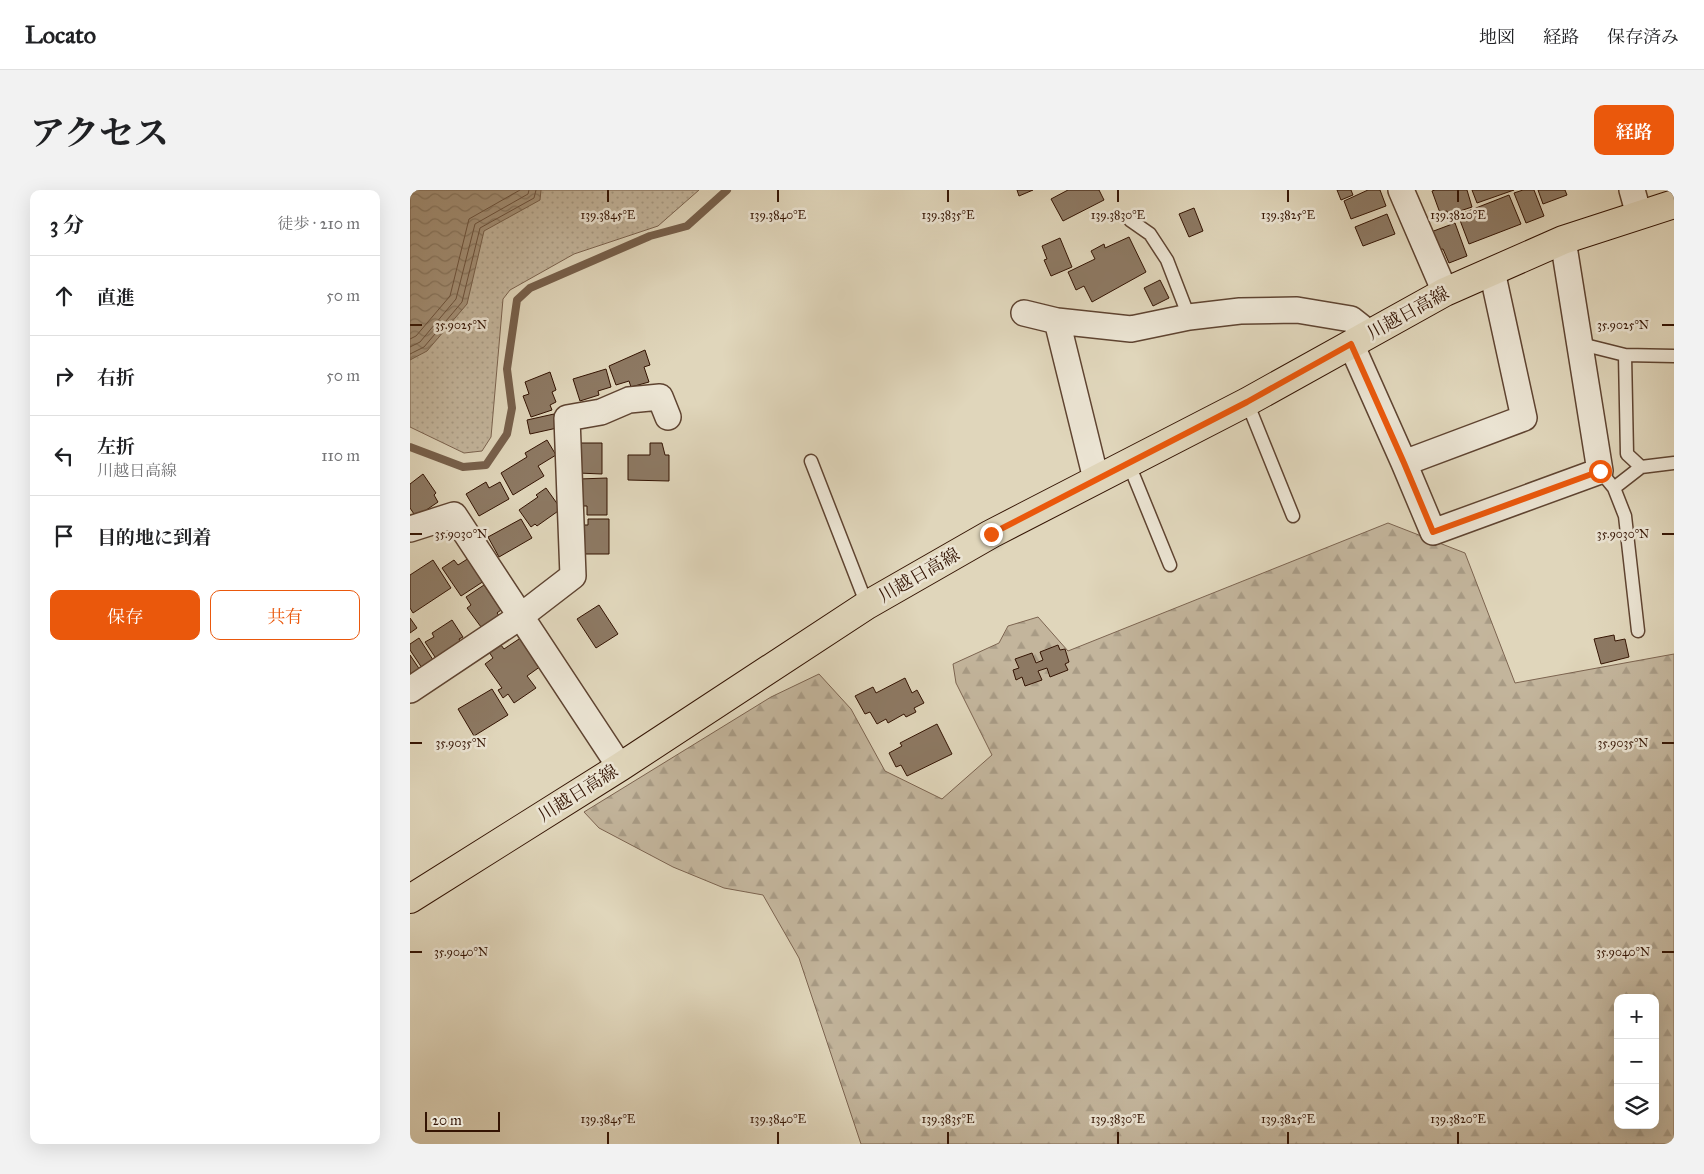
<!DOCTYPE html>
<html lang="ja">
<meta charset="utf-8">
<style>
:root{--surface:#fff;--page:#f2f2f2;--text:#202124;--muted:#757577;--line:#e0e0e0;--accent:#ea580c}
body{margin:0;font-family:"IM FELL Great Primer","Noto Serif JP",serif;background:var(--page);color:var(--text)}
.controls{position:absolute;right:15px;bottom:15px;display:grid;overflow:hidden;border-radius:10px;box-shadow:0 5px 20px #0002}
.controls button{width:45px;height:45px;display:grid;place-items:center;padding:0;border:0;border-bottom:1px solid var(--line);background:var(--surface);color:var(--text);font:25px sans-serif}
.scale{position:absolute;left:15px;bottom:12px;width:75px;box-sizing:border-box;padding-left:5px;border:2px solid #341403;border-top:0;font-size:14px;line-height:18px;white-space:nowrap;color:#341403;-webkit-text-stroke:4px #ebe4d3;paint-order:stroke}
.stop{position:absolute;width:15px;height:15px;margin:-11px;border:4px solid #ea580c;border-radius:50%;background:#fff}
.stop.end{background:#ea580c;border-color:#fff;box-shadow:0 1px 5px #0008}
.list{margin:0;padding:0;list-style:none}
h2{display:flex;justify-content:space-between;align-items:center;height:65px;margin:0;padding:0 20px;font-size:21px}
h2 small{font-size:16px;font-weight:400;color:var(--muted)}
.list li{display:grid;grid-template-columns:32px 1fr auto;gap:15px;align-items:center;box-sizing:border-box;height:80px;padding:0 20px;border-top:1px solid var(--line)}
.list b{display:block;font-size:19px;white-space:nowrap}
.list p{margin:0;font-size:16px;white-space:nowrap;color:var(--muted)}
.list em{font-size:16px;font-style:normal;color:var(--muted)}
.actions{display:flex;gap:10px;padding:15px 20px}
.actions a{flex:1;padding:11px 0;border:1px solid var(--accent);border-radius:10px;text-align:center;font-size:18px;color:var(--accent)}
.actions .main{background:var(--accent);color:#fff}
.icon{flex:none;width:28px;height:28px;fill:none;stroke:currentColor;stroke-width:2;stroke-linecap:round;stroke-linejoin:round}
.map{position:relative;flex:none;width:1264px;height:954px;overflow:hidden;border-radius:10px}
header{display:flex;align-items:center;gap:30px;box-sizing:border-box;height:70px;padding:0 25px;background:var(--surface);border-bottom:1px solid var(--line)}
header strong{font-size:24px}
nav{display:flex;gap:28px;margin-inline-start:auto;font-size:18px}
.intro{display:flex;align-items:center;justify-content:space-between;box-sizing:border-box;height:120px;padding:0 30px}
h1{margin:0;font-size:35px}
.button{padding:12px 22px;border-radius:10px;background:var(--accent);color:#fff;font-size:18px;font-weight:700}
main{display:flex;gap:30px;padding:0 30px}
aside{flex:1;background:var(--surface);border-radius:10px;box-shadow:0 5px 20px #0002}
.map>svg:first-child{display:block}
.green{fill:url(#green-dots);stroke:#7c6450}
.forest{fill:url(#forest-firs);stroke:#7c6450;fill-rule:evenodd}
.water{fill:url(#water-waves);stroke:#78614c}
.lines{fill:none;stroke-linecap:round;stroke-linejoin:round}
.shore{stroke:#6d5440;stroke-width:1}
.stream{stroke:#78614c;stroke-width:8}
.building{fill:#8d7963;stroke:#341403}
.lane-casing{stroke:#5f4431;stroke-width:15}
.street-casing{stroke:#5f4431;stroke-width:28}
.primary-casing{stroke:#341403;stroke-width:30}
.lane{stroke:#ebe4d3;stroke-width:12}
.street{stroke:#ebe4d3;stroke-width:25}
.primary{stroke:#e0d6bb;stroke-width:28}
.route{stroke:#ea580c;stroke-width:6}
.ticks{fill:none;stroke:#341403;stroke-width:2}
.labels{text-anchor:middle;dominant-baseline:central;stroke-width:5;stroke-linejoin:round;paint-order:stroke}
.street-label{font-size:18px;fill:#341403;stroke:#ebe4d3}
.ticks-label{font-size:12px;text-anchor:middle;fill:#341403;stroke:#ebe4d3;stroke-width:5;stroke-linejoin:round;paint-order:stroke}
</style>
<header>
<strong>Locato</strong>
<nav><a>地図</a><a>経路</a><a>保存済み</a></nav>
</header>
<div class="intro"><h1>アクセス</h1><a class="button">経路</a></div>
<main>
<aside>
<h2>3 分<small>徒歩 · 210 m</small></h2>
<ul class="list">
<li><svg class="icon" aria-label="ahead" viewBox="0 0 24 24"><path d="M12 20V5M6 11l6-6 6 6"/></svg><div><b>直進</b></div><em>50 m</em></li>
<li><svg class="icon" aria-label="right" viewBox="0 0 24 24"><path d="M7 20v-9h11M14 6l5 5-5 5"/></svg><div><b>右折</b></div><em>50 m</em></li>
<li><svg class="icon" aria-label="left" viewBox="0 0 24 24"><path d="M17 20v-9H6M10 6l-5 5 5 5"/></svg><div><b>左折</b><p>川越日高線</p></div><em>110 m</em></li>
<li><svg class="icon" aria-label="arrive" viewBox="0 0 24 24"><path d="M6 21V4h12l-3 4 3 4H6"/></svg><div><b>目的地に到着</b></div></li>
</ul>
<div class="actions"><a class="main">保存</a><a>共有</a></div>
</aside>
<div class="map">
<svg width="1264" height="954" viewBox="0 0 1264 954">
<defs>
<pattern id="green-dots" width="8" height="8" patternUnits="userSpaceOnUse" patternTransform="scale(1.25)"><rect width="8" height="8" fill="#c3b59c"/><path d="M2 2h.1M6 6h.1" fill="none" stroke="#a89b85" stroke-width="1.8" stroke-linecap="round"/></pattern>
<pattern id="forest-firs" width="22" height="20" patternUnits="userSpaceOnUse" patternTransform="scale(1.25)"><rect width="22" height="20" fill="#c3b59c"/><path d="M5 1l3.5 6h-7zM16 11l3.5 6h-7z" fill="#a89b85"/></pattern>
<pattern id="water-waves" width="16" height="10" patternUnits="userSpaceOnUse" patternTransform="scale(1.25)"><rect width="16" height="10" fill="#a6947c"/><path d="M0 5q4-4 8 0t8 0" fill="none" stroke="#887863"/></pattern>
</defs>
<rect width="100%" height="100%" fill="#e0d6bb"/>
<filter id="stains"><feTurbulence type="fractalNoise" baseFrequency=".004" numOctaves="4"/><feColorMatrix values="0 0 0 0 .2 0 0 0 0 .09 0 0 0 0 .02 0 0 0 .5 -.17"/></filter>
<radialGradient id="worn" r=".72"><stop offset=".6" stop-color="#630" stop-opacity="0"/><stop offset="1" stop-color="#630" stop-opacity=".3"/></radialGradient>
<path class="green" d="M0,0H289L248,36L164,64L100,100L93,109L81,247L72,261L54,263L0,237Z"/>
<path class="forest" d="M978,333L1055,363L1105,493L1264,464V954H451L389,768L353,705L314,698L263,677L189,638L174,622L361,507L409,484L441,519L475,581L532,609L582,565L546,493L543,474L589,453L598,436L628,427L658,461ZM1208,808H1245V935H1208Z"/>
<path class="water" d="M0,0H131L130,10L74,41L57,114L17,161L0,170Z"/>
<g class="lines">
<path class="shore" d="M0,149L6,146L40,106L59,29L110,0
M0,157L10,152L46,109L65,34L118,4L119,0
M0,164L14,157L52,112L70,38L124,8L126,0"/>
<path class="stream" d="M0,257L53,277L76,275L97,244L102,218L97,179L107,110L120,98L240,46L277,36L317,0"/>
</g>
<path class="building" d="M607,0H623L609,6Z
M658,0H689L694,10L653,31L641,9Z
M927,0H941L943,5L931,10Z
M958,0H970L976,16L941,29L934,11Z
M1025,0H1057L1062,17L1038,25L1037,21L1030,23L1022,1Z
M1062,0H1104L1067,13Z
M1113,0H1124L1134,26L1116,33L1104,3Z
M1128,0H1155L1157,5L1133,14Z
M1099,5L1111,34L1059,54L1048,25Z
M784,18L793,41L779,47L769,24Z
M977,24L985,44L953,56L945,37Z
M1045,33L1057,66L1039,73L1033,59L1028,60L1021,42Z
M719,47L736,82L682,112L674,96L666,100L658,82L685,69L681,61L694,54L695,58Z
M650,48L662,77L641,86L634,70L637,69L632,56Z
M750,90L759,108L743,116L734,98Z
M235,160L240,175L234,177L239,192L221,197L219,191L206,195L199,176Z
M196,179L201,197L188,201L189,205L170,211L163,189Z
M140,182L146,200L142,202L146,212L140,215L142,220L121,227L113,206L119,204L115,192Z
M144,224L147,238L120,244L117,230Z
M137,250L146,265L128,276L134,286L103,305L91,283L117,267L115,263Z
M168,253H192V284L168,283Z
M240,253H252L255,265H259V291L218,290V265H240Z
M13,284L26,303L24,305L28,312L6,327L0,318V294Z
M197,288V325H177V316H169V289Z
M76,292L79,298L90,292L99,309L69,326L56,304Z
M136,298L151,319L127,336L125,334L121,337L109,320L128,307L126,305Z
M111,329L122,348L89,367L78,347Z
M178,329H199V364H174V335H178Z
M59,368L74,391L51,406L32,378L44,370L48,375Z
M23,370L41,398L3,423L0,418V385Z
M74,395L91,420L87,423L91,428L74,441L57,418L61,415L56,407Z
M189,415L208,444L186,458L167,429Z
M0,428L7,438L0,443Z
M42,430L53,447L49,449L52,454L27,470L15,452L24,447L22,443Z
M1204,445L1205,451L1215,449L1219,467L1191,474L1184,449Z
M112,447L131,476L117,486L126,498L104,513L98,504L93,508L88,500L92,498L75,474L83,468L79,462L91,455L94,459Z
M9,448L25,473L14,481L0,460V454Z
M648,455L650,460L655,459L659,472L655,474L658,480L640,487L637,478L628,481L632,490L615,496L612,487L606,490L603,480L609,478L605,469L622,463L626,473L633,470L630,462Z
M0,465L12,483L0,491Z
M495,488L502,503L507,500L514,513L504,518L506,522L496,527L494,524L478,533L476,529L467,534L460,522L455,524L445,506L463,497L466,503Z
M82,499L98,525L64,546L48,519Z
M527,534L542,564L497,586L491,575L486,577L479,563L492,556L490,553Z"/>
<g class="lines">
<defs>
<path id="lane" d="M720,30L740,44L757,70L779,127
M1171,154L1215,165L1264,166
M1215,165L1217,264L1231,277
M837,212L883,326
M401,271L457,415
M718,272L760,375
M1190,281L1204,298L1215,326L1228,441
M1204,298L1231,277L1264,273"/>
<path id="street" d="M991,0L1035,102
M1222,0L1229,25
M614,123L647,131L721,139L779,127L830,121L887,120L941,129L960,144
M647,131L686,289
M941,154L994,273L1023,342L1190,281L1153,50
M994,273L1114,228L1082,81
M0,339L44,325L210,577
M0,500L111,426L163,386L157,228L191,222L219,210L250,207L258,227"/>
<path id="primary" d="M0,709L210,577L457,415L581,344L837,212L1035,102L1153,50L1264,14"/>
</defs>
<use href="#lane" class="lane-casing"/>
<use href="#street" class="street-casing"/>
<use href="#primary" class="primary-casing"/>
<use href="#lane" class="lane"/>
<use href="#street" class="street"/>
<use href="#primary" class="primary"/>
</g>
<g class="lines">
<path class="route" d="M581,344L837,212L941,154L994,273L1023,342L1190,281"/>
</g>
<path class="ticks" d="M198,0V12M368,0V12M538,0V12M708,0V12M878,0V12M1048,0V12M0,135H12M1252,135H1264M0,344H12M1252,344H1264M0,553H12M1252,553H1264M0,762H12M1252,762H1264M198,942V954M368,942V954M538,942V954M708,942V954M878,942V954M1048,942V954"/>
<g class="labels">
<g class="street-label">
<text transform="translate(998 123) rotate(-29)">川越日高線</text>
<text transform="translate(509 385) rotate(-30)">川越日高線</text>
<text transform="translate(168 603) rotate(-32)">川越日高線</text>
</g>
</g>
<g class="ticks-label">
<text x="198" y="29">139.3845°E</text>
<text x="368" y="29">139.3840°E</text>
<text x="538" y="29">139.3835°E</text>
<text x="708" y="29">139.3830°E</text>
<text x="878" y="29">139.3825°E</text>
<text x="1048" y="29">139.3820°E</text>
<text x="1213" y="139">35.9025°N</text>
<text x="51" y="139">35.9025°N</text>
<text x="1213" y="348">35.9030°N</text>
<text x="51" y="348">35.9030°N</text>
<text x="1213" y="557">35.9035°N</text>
<text x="51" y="557">35.9035°N</text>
<text x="1213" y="766">35.9040°N</text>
<text x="51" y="766">35.9040°N</text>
<text x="198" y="933">139.3845°E</text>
<text x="368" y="933">139.3840°E</text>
<text x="538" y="933">139.3835°E</text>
<text x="708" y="933">139.3830°E</text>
<text x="878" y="933">139.3825°E</text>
<text x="1048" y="933">139.3820°E</text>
</g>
<rect width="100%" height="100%" filter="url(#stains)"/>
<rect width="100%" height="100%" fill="url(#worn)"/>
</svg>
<div class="controls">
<button>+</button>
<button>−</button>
<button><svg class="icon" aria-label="layers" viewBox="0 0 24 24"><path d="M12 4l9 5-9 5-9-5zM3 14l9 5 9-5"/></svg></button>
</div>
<div class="scale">20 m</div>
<div class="stop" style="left:1190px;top:281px"></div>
<div class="stop end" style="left:581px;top:344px"></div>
</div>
</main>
